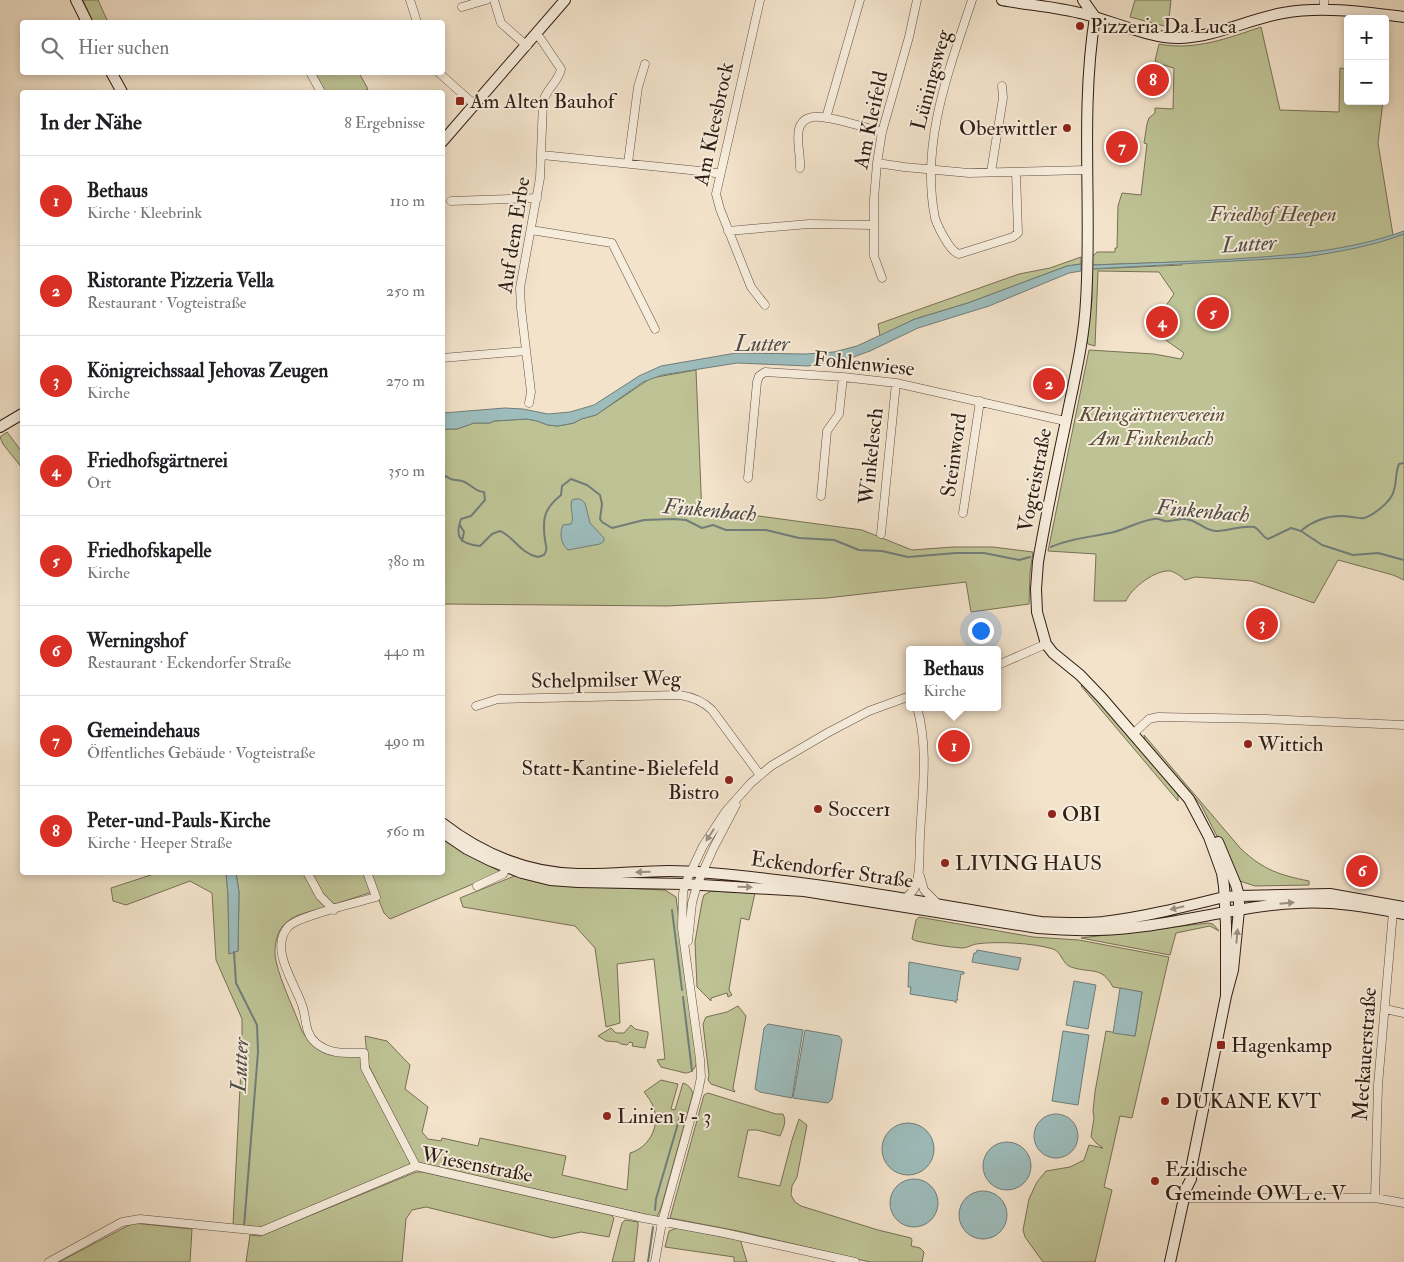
<!DOCTYPE html>
<html lang="de">
<meta charset="utf-8">
<style>
:root{--surface:#fff;--page:#f6f6f6;--text:#202124;--muted:#757577;--line:#e0e0e0;--accent:#d93025}
body{margin:0;font-family:"IM FELL Double Pica",serif;background:var(--page);color:var(--text)}
.controls{position:absolute;right:15px;top:15px;display:grid;overflow:hidden;border-radius:5px;box-shadow:0 2px 8px #0003}
.controls button{width:45px;height:45px;display:grid;place-items:center;padding:0;border:0;border-bottom:1px solid var(--line);background:var(--surface);color:var(--text);font:25px sans-serif}
.you{position:absolute;left:980px;top:630px;width:18px;height:18px;margin:-12px;border:4px solid #fff;border-radius:50%;background:#1a73e8;box-shadow:0 0 0 8px #1a73e833}
.badge{display:grid;place-items:center;width:32px;height:32px;border-radius:50%;background:var(--accent);color:#fff;font-size:16px;font-weight:700}
.pin{position:absolute;translate:-50% -50%;border:2px solid #fff;box-shadow:0 1px 5px #0006}
.popup{position:absolute;left:906px;top:646px;width:95px;height:65px;box-sizing:border-box;display:grid;place-content:center;border-radius:5px;background:var(--surface);filter:drop-shadow(0 1px 4px #0005);font-size:16px;white-space:nowrap;color:var(--muted)}
.popup b{font-size:19px;color:var(--text)}
.popup::after{content:'';position:absolute;left:50%;top:100%;margin-left:-10px;border:10px solid transparent;border-top-color:var(--surface)}
.list{margin:0;padding:0;list-style:none}
h2{display:flex;justify-content:space-between;align-items:center;height:65px;margin:0;padding:0 20px;font-size:21px}
h2 small{font-size:16px;font-weight:400;color:var(--muted)}
.list li{display:grid;grid-template-columns:32px 1fr auto;gap:15px;align-items:center;box-sizing:border-box;height:90px;padding:0 20px;border-top:1px solid var(--line)}
.list b{display:block;font-size:19px;white-space:nowrap}
.list p{margin:0;font-size:16px;white-space:nowrap;color:var(--muted)}
.list em{font-size:16px;font-style:normal;color:var(--muted)}
.icon{flex:none;width:28px;height:28px;fill:none;stroke:currentColor;stroke-width:2;stroke-linecap:round;stroke-linejoin:round}
.map{position:relative;flex:none;width:1404px;height:1262px;overflow:hidden}
.search{position:absolute;background:var(--surface);box-shadow:0 2px 8px #0003;left:20px;top:20px;width:425px;height:55px;display:flex;align-items:center;gap:12px;box-sizing:border-box;padding:0 18px;border-radius:5px;color:var(--muted);font-size:19px}
.panel{position:absolute;background:var(--surface);box-shadow:0 2px 8px #0003;left:20px;top:90px;width:425px;height:785px;border-radius:5px}
.map>svg:first-child{display:block}
.green{fill:#bec395;stroke:#777055}
.water{fill:#9dbdbd;stroke:#717d7a}
.lines{fill:none;stroke-linecap:round;stroke-linejoin:round}
.stream{stroke:#717d7a;stroke-width:2}
.street-casing{stroke:#614e42;stroke-width:9}
.secondary-casing{stroke:#301d15;stroke-width:12}
.street{stroke:#f7eddd;stroke-width:8}
.secondary{stroke:#f7eddd;stroke-width:10}
.oneway{fill:#9d8f83}
.poi-dot{fill:#8f2418;stroke:#f7eddd;stroke-width:2}
.labels{text-anchor:middle;dominant-baseline:central;stroke-width:4;stroke-linejoin:round;paint-order:stroke}
.poi-label{font-size:21px;fill:#301d15;stroke:#f7eddd;text-anchor:start}
.street-label{font-size:21px;fill:#301d15;stroke:#f7eddd}
.park-label{font-size:21px;font-style:italic;fill:#5b4f3b;stroke:#f7eddd}
.water-label{font-size:22px;font-style:italic;fill:#514d47;stroke:#f7eddd}
</style>
<div class="map">
<svg width="1404" height="1262" viewBox="0 0 1404 1262">
<rect width="100%" height="100%" fill="#f3e3cb"/>
<filter id="stains"><feTurbulence type="fractalNoise" baseFrequency=".004" numOctaves="4"/><feColorMatrix values="0 0 0 0 .2 0 0 0 0 .09 0 0 0 0 .02 0 0 0 .5 -.17"/></filter>
<radialGradient id="worn" r=".72"><stop offset=".6" stop-color="#630" stop-opacity="0"/><stop offset="1" stop-color="#630" stop-opacity=".3"/></radialGradient>
<path class="green" d="M83,0H98L108,22H93Z
M1135,0H1171L1168,27L1130,17Z
M1261,27L1280,110L1339,112L1340,68L1348,69V101H1383L1378,143L1393,235L1394,237L1404,234V580L1393,575L1338,560L1314,603L1252,581L1195,577L1185,580C1181,576 1176,573 1171,571C1156,569 1131,588 1126,601H1094L1096,554L1048,551L1089,350L1154,354L1181,359L1184,353L1150,329L1174,294L1159,272L1098,271L1095,346L1088,344L1087,341L1092,300V269L1182,265L1179,262L1092,265V257L1097,252H1115V248H1117L1118,206L1122,193L1141,195L1147,144L1144,143L1147,124L1149,118L1155,113V108L1173,109L1174,68L1160,64L1155,61L1159,44C1195,51 1228,38 1261,27Z
M318,73H359L368,89L362,92H324L316,78Z
M1081,257V264L1067,266L968,303L915,319L880,336L878,324L1019,274L1050,268Z
M696,370L702,515L744,514L862,530L912,550L953,547H993L1033,552L1030,573L1029,604L971,612L966,582L827,598L667,606L443,604V429H457L474,423H490L494,421L527,419L537,421L548,425L558,426L574,423L581,419L596,415L651,378Z
M7,432L22,452V468L3,444L0,437Z
M1084,683L1178,792V801L1081,686Z
M1144,735L1241,849C1264,870 1279,875 1309,881V885L1255,886L1240,881L1201,805L1145,742Z
M443,838L461,851L499,871V873L390,919L384,913L368,873L442,872Z
M157,873H226L228,895L229,953L238,951L239,892L236,873H304L327,907C314,911 297,913 287,922C276,930 273,949 276,961C281,983 294,1009 302,1031C318,1057 334,1055 361,1056L410,1163L408,1167L262,1227L233,1225L242,1048V1019L216,960L212,893L190,881L126,905L113,901L111,888Z
M312,873H365L372,892L332,905L326,899Z
M517,875L595,887L665,890L676,897L697,1061C696,1068 692,1073 685,1073L661,1067L657,1060L665,1059L654,959L617,964L620,1023L606,1027L595,948L575,926L463,907L460,898Z
M711,891L755,893L749,920L741,918L729,990L732,995L728,997L727,993L711,998V1001L697,987L695,942L702,902L704,895Z
M919,917L1033,937L1079,940L1169,957L1132,1118L1120,1116L1104,1187L1112,1190L1095,1262H1043L1025,1237L1023,1230L1029,1199L1037,1182L1046,1171L1070,1167L1084,1160L1089,1145L1103,1148L1096,1143L1091,1137L1094,1118L1093,1111L1095,1092L1106,1031L1135,1036L1142,992L1113,987C1101,965 1091,974 1071,967C1062,964 1062,952 1053,949C1034,943 996,941 976,944C971,945 967,948 962,948C947,947 931,944 916,941L912,939L916,920Z
M1208,923L1213,924L1219,931L1210,926L1176,933L1170,955L1081,938Z
M738,1006L746,1016L733,1088L735,1092L711,1084L708,1080L709,1075L703,1024L706,1017L727,1012Z
M631,1025L635,1029L648,1032V1035L645,1048L632,1046L633,1043L630,1042L627,1045L621,1044L618,1042L606,1041L598,1036L611,1028L616,1033H624Z
M365,1036L387,1041L410,1065L405,1089L428,1107L422,1132L428,1139L441,1141L442,1138L478,1146L480,1138L566,1156L562,1175L627,1190L630,1153C648,1148 660,1128 654,1109C652,1102 648,1097 644,1092L661,1080L678,1084L671,1109L675,1110L683,1083C689,1085 694,1090 692,1097L661,1208L657,1217L417,1162L368,1064Z
M708,1093L776,1114H783C787,1122 783,1129 780,1136L757,1130H748L738,1177L780,1186L792,1140L799,1119L807,1125L797,1177L792,1186L791,1195L795,1202L801,1206L878,1230L911,1238L912,1240L911,1246L920,1248L924,1252L922,1262H870L738,1231L670,1218L704,1095Z
M416,1172H423L611,1215L614,1218L609,1237L581,1232L553,1238L426,1207L412,1210L406,1219L402,1262H246L250,1235L260,1236Z
M625,1220L638,1222V1226L634,1262H612L622,1223Z
M133,1223L192,1229L190,1262H59Z
M677,1228L739,1240L741,1242L747,1262H734V1257L665,1247L669,1231Z"/>
<path class="water" d="M1404,231V234C1373,246 1338,252 1305,257L1092,269V265C1140,263 1187,262 1234,259C1292,255 1349,251 1404,231Z
M1081,264V271L1069,273L989,306L918,328L870,351L848,359L808,366L737,363L662,375L643,382L596,415L581,419L574,423L558,426L548,425L537,421L527,419L494,421L490,423H474L457,429H443V413L505,408L523,409L548,414L570,412L594,405L639,376L661,366L736,353L806,354L834,352L857,346L915,319L968,303L1067,266Z
M575,499H580L585,503L590,523L604,538V541L600,544L568,550C561,544 559,534 563,525L571,524C575,517 569,508 572,500Z
M226,873H236L239,892L238,951L229,954L228,895Z
M977,950L1021,958L1018,970L972,962L974,953H976Z
M909,962L964,972V974H961L957,998L958,1000H956V1003L954,1001L910,994L911,987H908Z
M1074,981L1096,985L1088,1029L1066,1025Z
M1120,988L1142,992L1135,1036L1113,1033Z
M768,1024L803,1030L792,1098L760,1092L755,1089L764,1028Z
M805,1030L839,1036L842,1040L832,1099L828,1103L793,1098Z
M1063,1031L1089,1035L1078,1105L1052,1101Z
M1034 1136a22 22 0 1 1 44 0a22 22 0 1 1-44 0Z
M882 1149a26 26 0 1 1 52 0a26 26 0 1 1-52 0Z
M983 1166a24 24 0 1 1 48 0a24 24 0 1 1-48 0Z
M890 1203a24 24 0 1 1 48 0a24 24 0 1 1-48 0Z
M959 1215a24 24 0 1 1 48 0a24 24 0 1 1-48 0Z"/>
<g class="lines">
<path class="stream" d="M442,480L446,476C451,481 455,479 462,481C470,483 475,492 484,492L485,500L471,516L461,519C454,538 461,544 480,546L492,534L500,531C515,537 519,553 538,557L544,555C548,549 546,547 545,540C542,518 544,509 561,495L562,486L571,479L587,485L600,495L602,504L600,519L602,522L612,528L644,520L673,519L686,520L702,528L713,525L726,530H766L799,538L834,540L859,550L882,551L908,557L956,553H984L1019,560L1030,557
M460,525L464,532L462,541
M1302,530C1317,518 1333,514 1352,517C1356,517 1360,519 1364,518C1372,516 1386,505 1391,497C1398,487 1394,475 1399,464L1404,463
M1051,547C1070,538 1093,537 1114,532C1126,529 1142,520 1154,519C1158,518 1161,520 1165,521C1171,522 1178,519 1184,519C1197,519 1204,531 1216,531C1226,531 1244,525 1254,527C1260,529 1262,537 1268,539L1291,528L1301,531L1322,545L1353,555L1378,553L1404,560
M672,910L682,990
M234,952L236,983L257,1025L258,1052L244,1227
M683,997L692,1071
M655,1210L656,1199L681,1113
M648,1262L653,1227"/>
<defs>
<path id="street" d="M410,0L417,22
M494,0L501,23L527,46
M760,0L716,194L720,209L751,287L765,305
M972,0C949,70 920,143 935,218C938,227 950,252 959,254L1013,237L1018,233L1016,172
M1324,0V10
M462,7L486,0
M310,72L321,92
M438,72L475,105
M826,118L860,0
M542,155L710,172L720,174
M628,163L638,87L645,64
M877,163L904,167L969,173L1087,170
M800,168C801,156 796,141 799,129C801,122 806,118 813,117C828,115 866,128 882,132
M991,172L1003,98L1002,86
M451,201L537,198
M531,230L612,243L655,329
M728,231L809,224L873,225
M882,278L874,256V199L877,163L882,132L909,37L917,0
M442,358L526,351
M529,403L531,392L521,308L520,288L540,178L543,102C546,89 559,81 561,69L540,38L536,35
M748,478L757,382L759,376L765,372L843,377L896,383L1065,421
M821,496L827,431L839,414L843,377
M963,513L980,401
M881,534L896,383
M998,665L1046,644
M476,706L498,699L680,695C693,697 703,701 712,710L760,775
M1133,734L1149,719L1158,717L1267,719L1404,725
M307,872L320,896L334,910
M367,872L376,897C359,902 299,916 289,926C268,948 295,983 302,1005C307,1019 304,1033 316,1043C330,1055 347,1053 364,1053L365,1068L416,1166
M920,876L924,890L938,904
M477,886L503,874L506,868
M905,899C908,895 913,892 915,887C921,873 919,852 920,837C922,794 929,749 917,707
M688,941L692,903L697,885L713,849L736,805
M1385,1009L1404,1013
M1184,1198H1375L1404,1203
M1375,1198L1378,1085L1393,912
M49,1262L122,1222L140,1219L262,1231L416,1166L643,1218L724,1233L855,1262
M655,1262L662,1222L698,1092L701,1077L700,1059L682,928L683,893L685,884L703,846L726,811L751,783L771,766L829,732L869,711L910,696"/>
<path id="secondary" d="M76,0L87,22
M1002,0C1029,5 1057,7 1084,14C1112,21 1152,39 1180,38C1215,37 1249,19 1283,13C1323,6 1364,12 1404,17
M1083,0L1095,17
M1095,17C1080,111 1092,207 1086,301C1084,341 1074,381 1066,421C1056,468 1046,515 1038,562L1036,589L1037,612L1046,644L1053,653L1080,675L1102,698L1189,799L1209,837L1222,873L1224,886L1226,925V996
M111,72L122,92
M442,142L565,0
M0,427L22,414
M442,823C482,854 528,873 578,874C608,875 639,871 669,871C702,871 735,875 767,879C859,889 950,907 1041,922C1061,923 1082,924 1103,922C1144,917 1184,907 1224,897L1239,896L1330,894L1404,907
M442,832L467,849L489,860L522,873L550,880L578,882L685,884L804,891L1038,928C1071,931 1104,931 1137,927C1191,921 1244,905 1298,903C1334,901 1369,907 1404,914
M1170,1262L1186,1189L1191,1179L1192,1164L1226,996L1233,970L1239,910V896L1236,885L1218,842"/>
</defs>
<use href="#street" class="street-casing"/>
<use href="#secondary" class="secondary-casing"/>
<use href="#street" class="street"/>
<use href="#secondary" class="secondary"/>
</g>
<defs><path id="oneway-solid" d="M-6-.8H1V-3.2L6.5 0L1 3.2V.8H-6Z" transform="scale(1.25)"/></defs>
<g class="oneway">
<use href="#oneway-solid" transform="translate(710 835) rotate(123)"/>
<use href="#oneway-solid" transform="translate(643 872) rotate(179)"/>
<use href="#oneway-solid" transform="translate(745 887) rotate(2)"/>
<use href="#oneway-solid" transform="translate(1287 903) rotate(-5)"/>
<use href="#oneway-solid" transform="translate(1177 908) rotate(167)"/>
<use href="#oneway-solid" transform="translate(1237 936) rotate(-85)"/>
</g>
<g class="poi-dot">
<circle cx="1080" cy="26" r="5"/>
<rect x="455" y="96" width="10" height="10" rx="2.5"/>
<circle cx="1067" cy="128" r="5"/>
<circle cx="1248" cy="744" r="5"/>
<circle cx="729" cy="780" r="5"/>
<circle cx="818" cy="809" r="5"/>
<circle cx="1052" cy="814" r="5"/>
<circle cx="945" cy="863" r="5"/>
<rect x="1216" y="1040" width="10" height="10" rx="2.5"/>
<circle cx="1165" cy="1101" r="5"/>
<circle cx="607" cy="1116" r="5"/>
<circle cx="1155" cy="1181" r="5"/>
</g>
<g class="labels">
<g class="poi-label">
<text x="1090" y="26">Pizzeria Da Luca</text>
<text x="470" y="101">Am Alten Bauhof</text>
<text x="1057" y="128" text-anchor="end">Oberwittler</text>
<text x="1258" y="744">Wittich</text>
<text x="719" y="768" text-anchor="end">Statt-Kantine-Bielefeld<tspan x="719" dy="24">Bistro</tspan></text>
<text x="828" y="809">Soccer1</text>
<text x="1062" y="814">OBI</text>
<text x="955" y="863">LIVING HAUS</text>
<text x="1231" y="1045">Hagenkamp</text>
<text x="1175" y="1101">DUKANE KVT</text>
<text x="617" y="1116">Linien 1 - 3</text>
<text x="1165" y="1169">Ezidische<tspan x="1165" dy="24">Gemeinde OWL e. V</tspan></text>
</g>
<g class="street-label">
<text transform="translate(931 80) rotate(-75)">Lüningsweg</text>
<text transform="translate(871 120) rotate(-78)">Am Kleifeld</text>
<text transform="translate(714 124) rotate(-78)">Am Kleesbrock</text>
<text transform="translate(514 235) rotate(-81)">Auf dem Erbe</text>
<text transform="translate(864 364) rotate(6)">Fohlenwiese</text>
<text transform="translate(954 455) rotate(-82)">Steinword</text>
<text transform="translate(871 456) rotate(-84)">Winkelesch</text>
<text transform="translate(1035 480) rotate(-79)">Vogteistraße</text>
<text transform="translate(606 680) rotate(-1)">Schelpmilser Weg</text>
<text transform="translate(832 870) rotate(8)">Eckendorfer Straße</text>
<text transform="translate(1365 1054) rotate(-86)">Meckauerstraße</text>
<text transform="translate(477 1165) rotate(11)">Wiesenstraße</text>
</g>
<g class="park-label">
<text x="1273" y="214">Friedhof Heepen</text>
<text x="1152" y="414">Kleingärtnerverein<tspan x="1152" dy="24">Am Finkenbach</tspan></text>
</g>
<g class="water-label">
<text transform="translate(1249 244) rotate(-3)">Lutter</text>
<text x="762" y="344">Lutter</text>
<text transform="translate(710 510) rotate(5)">Finkenbach</text>
<text transform="translate(1203 511) rotate(5)">Finkenbach</text>
<text transform="translate(240 1065) rotate(-87)">Lutter</text>
</g>
</g>
<rect width="100%" height="100%" filter="url(#stains)"/>
<rect width="100%" height="100%" fill="url(#worn)"/>
</svg>
<div class="controls">
<button>+</button>
<button>−</button>
</div>
<div class="you"></div>
<div class="pin badge" style="left:954px;top:746px">1</div>
<div class="popup"><b>Bethaus</b>Kirche</div>
<div class="pin badge" style="left:1049px;top:384px">2</div>
<div class="pin badge" style="left:1262px;top:624px">3</div>
<div class="pin badge" style="left:1162px;top:322px">4</div>
<div class="pin badge" style="left:1213px;top:313px">5</div>
<div class="pin badge" style="left:1362px;top:871px">6</div>
<div class="pin badge" style="left:1122px;top:147px">7</div>
<div class="pin badge" style="left:1153px;top:80px">8</div>
<div class="search"><svg class="icon" aria-label="search" viewBox="0 0 24 24"><circle cx="10" cy="10" r="6"/><path d="M15 15l6 6"/></svg>Hier suchen</div>
<section class="panel">
<h2>In der Nähe<small>8 Ergebnisse</small></h2>
<ul class="list">
<li><span class="badge">1</span><div><b>Bethaus</b><p>Kirche · Kleebrink</p></div><em>110 m</em></li>
<li><span class="badge">2</span><div><b>Ristorante Pizzeria Vella</b><p>Restaurant · Vogteistraße</p></div><em>250 m</em></li>
<li><span class="badge">3</span><div><b>Königreichssaal Jehovas Zeugen</b><p>Kirche</p></div><em>270 m</em></li>
<li><span class="badge">4</span><div><b>Friedhofsgärtnerei</b><p>Ort</p></div><em>350 m</em></li>
<li><span class="badge">5</span><div><b>Friedhofskapelle</b><p>Kirche</p></div><em>380 m</em></li>
<li><span class="badge">6</span><div><b>Werningshof</b><p>Restaurant · Eckendorfer Straße</p></div><em>440 m</em></li>
<li><span class="badge">7</span><div><b>Gemeindehaus</b><p>Öffentliches Gebäude · Vogteistraße</p></div><em>490 m</em></li>
<li><span class="badge">8</span><div><b>Peter-und-Pauls-Kirche</b><p>Kirche · Heeper Straße</p></div><em>560 m</em></li>
</ul>
</section>
</div>
